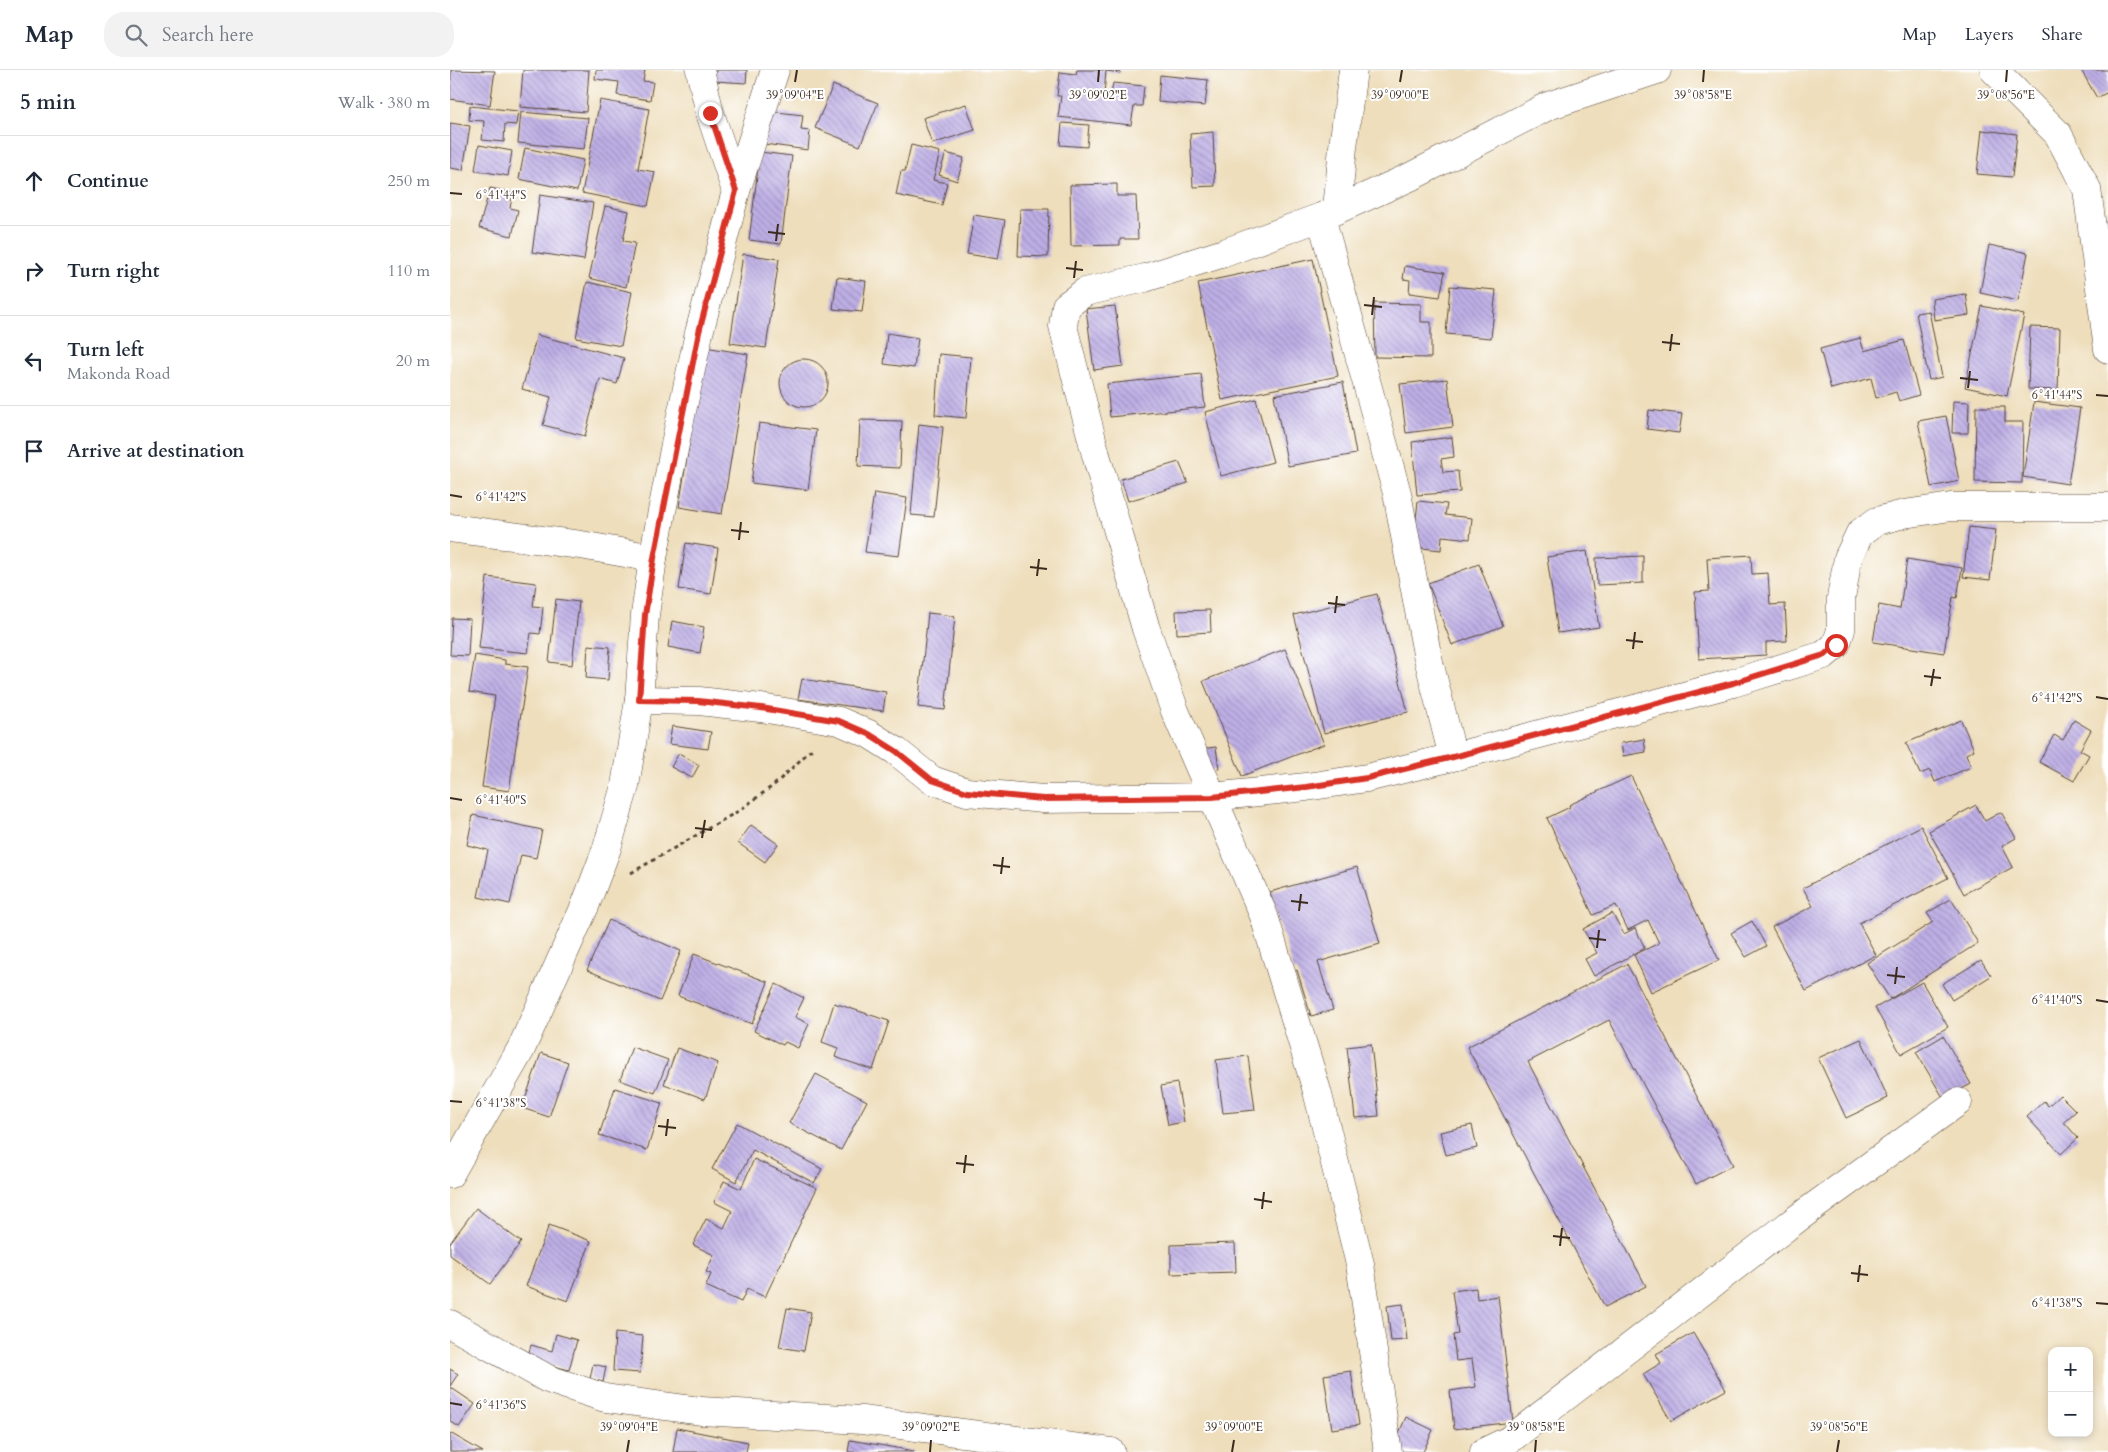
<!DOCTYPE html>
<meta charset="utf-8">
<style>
:root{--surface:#fff;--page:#f2f2f3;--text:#1f2937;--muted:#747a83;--line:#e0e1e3}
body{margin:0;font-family:Cardo,serif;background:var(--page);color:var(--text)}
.controls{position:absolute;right:15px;bottom:15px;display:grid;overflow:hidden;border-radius:10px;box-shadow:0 2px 8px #0003}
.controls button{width:45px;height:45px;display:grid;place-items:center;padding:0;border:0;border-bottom:1px solid var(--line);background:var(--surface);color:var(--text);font:25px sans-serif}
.stop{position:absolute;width:15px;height:15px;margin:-11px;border:4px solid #d93025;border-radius:50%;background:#fff}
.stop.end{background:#d93025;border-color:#fff;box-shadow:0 1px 5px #0008}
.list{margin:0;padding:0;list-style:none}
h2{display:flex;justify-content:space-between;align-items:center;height:65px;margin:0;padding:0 20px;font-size:21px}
h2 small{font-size:16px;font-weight:400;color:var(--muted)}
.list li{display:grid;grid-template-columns:32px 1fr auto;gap:15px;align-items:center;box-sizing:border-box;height:90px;padding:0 20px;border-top:1px solid var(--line)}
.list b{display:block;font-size:19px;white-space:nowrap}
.list p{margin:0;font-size:16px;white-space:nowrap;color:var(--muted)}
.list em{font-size:16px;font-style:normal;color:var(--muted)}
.icon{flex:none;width:28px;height:28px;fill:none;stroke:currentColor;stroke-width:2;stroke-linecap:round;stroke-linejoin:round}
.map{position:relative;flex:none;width:1658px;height:1382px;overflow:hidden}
header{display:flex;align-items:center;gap:30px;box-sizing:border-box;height:70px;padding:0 25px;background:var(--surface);border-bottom:1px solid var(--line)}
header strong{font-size:24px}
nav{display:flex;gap:28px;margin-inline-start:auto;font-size:18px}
.search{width:350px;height:45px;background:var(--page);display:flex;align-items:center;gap:12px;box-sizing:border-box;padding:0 18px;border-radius:20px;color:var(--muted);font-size:19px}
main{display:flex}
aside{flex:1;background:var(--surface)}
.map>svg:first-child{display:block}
.building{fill:url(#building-back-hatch)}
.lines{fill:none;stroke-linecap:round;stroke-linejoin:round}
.minor-casing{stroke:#564536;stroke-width:29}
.tertiary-casing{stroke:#564536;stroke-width:29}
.path{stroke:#564536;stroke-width:3;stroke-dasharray:4 4;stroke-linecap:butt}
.minor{stroke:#fff;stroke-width:28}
.tertiary{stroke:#fff;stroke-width:28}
.route{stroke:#d93025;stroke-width:6}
.ticks{fill:none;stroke:#3b2a1e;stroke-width:2}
.ticks-label{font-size:12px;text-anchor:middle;fill:#3b2a1e;stroke:#fff;stroke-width:4;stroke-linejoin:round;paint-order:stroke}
</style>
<header>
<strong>Map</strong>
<div class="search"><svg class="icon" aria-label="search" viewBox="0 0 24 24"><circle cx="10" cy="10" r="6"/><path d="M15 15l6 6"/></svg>Search here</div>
<nav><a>Map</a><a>Layers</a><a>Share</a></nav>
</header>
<main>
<aside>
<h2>5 min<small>Walk · 380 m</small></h2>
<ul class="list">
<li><svg class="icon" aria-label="ahead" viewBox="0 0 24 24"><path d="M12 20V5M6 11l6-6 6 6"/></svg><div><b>Continue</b></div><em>250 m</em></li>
<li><svg class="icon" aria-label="right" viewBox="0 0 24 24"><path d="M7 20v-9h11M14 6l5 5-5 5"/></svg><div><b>Turn right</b></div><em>110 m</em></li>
<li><svg class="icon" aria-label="left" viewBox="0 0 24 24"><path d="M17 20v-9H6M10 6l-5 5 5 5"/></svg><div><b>Turn left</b><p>Makonda Road</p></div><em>20 m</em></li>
<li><svg class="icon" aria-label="arrive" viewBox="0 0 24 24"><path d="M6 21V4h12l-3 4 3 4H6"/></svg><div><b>Arrive at destination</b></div></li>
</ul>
</aside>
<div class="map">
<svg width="1658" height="1382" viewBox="0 0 1658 1382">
<defs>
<pattern id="building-back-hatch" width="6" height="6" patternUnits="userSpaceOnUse" patternTransform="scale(1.25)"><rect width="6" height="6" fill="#beafe6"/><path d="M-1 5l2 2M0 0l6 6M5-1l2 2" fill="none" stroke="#9c8fba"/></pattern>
</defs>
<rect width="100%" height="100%" fill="#fff"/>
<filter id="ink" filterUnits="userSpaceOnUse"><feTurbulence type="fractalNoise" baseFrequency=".02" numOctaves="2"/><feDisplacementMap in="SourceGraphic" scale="10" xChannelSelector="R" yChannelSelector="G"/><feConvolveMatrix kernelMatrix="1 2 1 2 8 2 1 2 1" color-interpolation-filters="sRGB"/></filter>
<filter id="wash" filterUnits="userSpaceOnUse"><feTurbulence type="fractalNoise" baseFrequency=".0096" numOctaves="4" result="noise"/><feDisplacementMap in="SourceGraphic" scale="20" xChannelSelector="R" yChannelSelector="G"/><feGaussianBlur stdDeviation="1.12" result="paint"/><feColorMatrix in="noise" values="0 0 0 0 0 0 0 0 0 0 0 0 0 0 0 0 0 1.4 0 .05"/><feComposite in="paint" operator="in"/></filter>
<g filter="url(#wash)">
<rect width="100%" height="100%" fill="#eedebc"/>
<g id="blocks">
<path class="building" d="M1,0L45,1L40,35L0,29Z
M73,0H139L136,42L70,37Z
M146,0H195L193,11L203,12L200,30L167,25L169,12L145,9Z
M266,0H297L296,13L265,11Z
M627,0H670V3L656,1L654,25H661L663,13L694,16L692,36H684L681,55L608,47L611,26H607L610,2L626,4Z
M1631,0H1658V22L1647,28Z
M710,5L758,10L755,36L708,32Z
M383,15L428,33L410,76L365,58Z
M150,30L199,39L188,99L205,102L198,136L132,123Z
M516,34L525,60L482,74L473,48Z
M20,36L68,41L66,55L55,54L54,72L32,70L34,51L19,50Z
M318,41L353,45L351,60L360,61L358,80L314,74Z
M71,42L138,48L134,79L68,73Z
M0,53L20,56L13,100L0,98Z
M612,53L639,55L637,77L610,75Z
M1532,60L1567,64L1562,107L1527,104Z
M763,62L765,116L743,117L740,64Z
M29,75L62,81L58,106L25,100Z
M461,75L490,82L483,110L497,113L492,135L446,125L451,101H455Z
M75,78L133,90L127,121L69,109Z
M310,82L342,86L331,174L299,170Z
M496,83L514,88L507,111L489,105Z
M667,114V126H686L688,169H670V175L621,176L620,115Z
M40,118L63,123L60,138L68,140L62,166L29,158Z
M90,125L143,133L134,190L82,182Z
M155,136L179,141L173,171L185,173L176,217L139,208Z
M570,139H599L598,187L568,186Z
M524,145L555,150L548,189L517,184Z
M1539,175L1578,183L1568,231L1530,223Z
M293,184L329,189L316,278L280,273Z
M863,189L888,306L772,330L748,213Z
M955,196L995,202L990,227L959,223L960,210L953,209Z
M387,207L416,211L412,242L383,239Z
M137,212L182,222L171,276L126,268Z
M1000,216L1046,220L1041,268L996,264Z
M1516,224L1519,245L1484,250L1482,229Z
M924,233L971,234V252H981V288L925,287Z
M665,236L673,296L644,300L636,239Z
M1532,236L1574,245L1557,326L1515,317Z
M1479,241L1492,307L1479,310L1466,243Z
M1580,257L1610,258L1608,320L1578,319Z
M437,263L468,268L464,298L434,294Z
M87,265L174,288L167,314L150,309L135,366L93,355L101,327L72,319Z
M1410,268L1414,281L1454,270L1469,325L1449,331L1446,322L1426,328L1421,308L1381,319L1370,279Z
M255,277L298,284L272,444L229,437Z
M489,284L521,287L516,348L485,345Z
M330 313a24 24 0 1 1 48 0a24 24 0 1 1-48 0Z
M751,304L755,337L660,347L657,314Z
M997,309L1003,357L956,363L950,314Z
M893,312L906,384L838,396L824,325Z
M806,329L823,392L771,406L755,342Z
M1503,331L1519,332L1518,363H1502Z
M1584,332L1630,338L1618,414L1573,407Z
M1526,337H1555V352H1573L1572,413L1525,412Z
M1199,340L1232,344L1229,363L1197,359Z
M1496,346L1509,411L1481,417L1468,351Z
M410,350L452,351L450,398L408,396Z
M309,353L366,360L358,420L301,413Z
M469,354L493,357L484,447L461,445Z
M1002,367L1004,387L991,389L993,402L1008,401L1010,422L967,425L962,372Z
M729,392L738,413L678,431L671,409Z
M424,423L457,428L449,486L415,482Z
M968,431L997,434L995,445L1022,448L1020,469L992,466L991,480L963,477Z
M1519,457L1546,460L1540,510L1513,507Z
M236,473L268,478L261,524L229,519Z
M1137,481L1149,557L1108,563L1097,487Z
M1301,485L1302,504L1318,503L1320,535L1335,534L1337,571L1316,572V585L1249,589L1245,522L1259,521L1257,488Z
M1193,486V513L1147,515L1146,488Z
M1457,489L1512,498L1507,528L1503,527L1494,583L1423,572L1429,535L1450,539Z
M1029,494L1053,556L1002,575L978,513Z
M37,507L86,513L83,536L93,537L90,564L81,563L78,583L29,578Z
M927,524L958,642L874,663L844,545Z
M106,529L129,532L122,595L99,592Z
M760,540L761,562L727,564L726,541Z
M478,543L505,546L495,640L468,637Z
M2,548L20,549L18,586L0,585Z
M222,551L254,557L250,583L218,577Z
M138,575L160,577L158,610L136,608Z
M835,579L874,674L792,706L753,611Z
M25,585L55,590V594L78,597L59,721L32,717L45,626L19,622Z
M352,609L436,622L433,641L348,629Z
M1511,650L1524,680L1516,684L1521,697L1485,712L1480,700L1470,704L1456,673Z
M1624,650L1641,660L1630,680L1639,685L1624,711L1589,692L1604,665L1613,670Z
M222,656L261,662L258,679L219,674Z
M1194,669L1196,682L1173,686L1171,673Z
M766,677L769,699L754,701L750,679Z
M229,683L249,695L242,708L221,697Z
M1181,706L1269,890L1201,922L1184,885L1209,873L1198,850L1178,860L1166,835L1143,845L1097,748L1120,737L1119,735Z
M1526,735L1535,751L1551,742L1566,768L1552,776L1563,797L1514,824L1479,761Z
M23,745L92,760L86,788L71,785L60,834L28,827L38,780L17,775Z
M301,755L328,774L315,792L288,773Z
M1471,756L1498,808L1409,853L1426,885L1356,921L1322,857L1363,836L1353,818Z
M907,797L930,874L868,892L883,940L861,946L847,900L844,902L820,822Z
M1501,829L1528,873L1440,929L1417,893L1483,852L1477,843Z
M1162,843L1174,864L1185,858L1195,878L1144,906L1135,889L1147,883L1133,859Z
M159,850L231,881L210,931L137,900Z
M1302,851L1316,876L1296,887L1281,863Z
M244,884L318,912L302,954L228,926Z
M1531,890L1541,906L1502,930L1492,914Z
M1177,894L1283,1095L1246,1114L1159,950L1078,992L1196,1216L1155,1237L1017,977Z
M1472,912L1498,957L1451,984L1425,938Z
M326,914L354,928L345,947L359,954L348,978L335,972L333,975L304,961Z
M384,933L439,951L423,1000L385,987L388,978L372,972Z
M1493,966L1521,1014L1494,1029L1466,982Z
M1411,969L1438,1028L1396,1048L1368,988Z
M921,974L929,1046L905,1048L897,977Z
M182,977L218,990L205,1023L170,1010Z
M227,978L268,993L255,1029L214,1014Z
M91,983L118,992L99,1047L72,1038Z
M798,986L805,1040L773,1043L766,990Z
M366,1004L417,1031L391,1080L339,1053Z
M727,1013L734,1052L718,1055L711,1016Z
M165,1018L212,1033L197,1080L149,1065Z
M1610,1025L1626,1041L1614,1052L1628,1068L1611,1084L1577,1047L1594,1031L1598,1036Z
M287,1053L372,1099L364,1113L303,1080L286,1112L262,1099Z
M1022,1055L1027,1078L996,1085L990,1062Z
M304,1089L367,1118L315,1227L297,1219L291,1232L256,1216L261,1204L256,1202L264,1185L243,1175L256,1149L274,1158L282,1141L264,1132L274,1111L291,1119Z
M26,1138L71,1172L40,1214L0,1185V1173Z
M99,1155L141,1171L118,1231L76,1216Z
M785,1173L786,1202L721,1204V1175Z
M1026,1218L1027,1229L1048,1226L1063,1352L1004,1359L1000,1321L1026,1317L1022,1289L1006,1291L1003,1265L1008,1264L1002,1221Z
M953,1234L957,1270L941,1271L937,1236Z
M337,1238L361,1242L354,1281L329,1277Z
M165,1263L193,1266L190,1303L163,1301Z
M1243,1263L1276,1320L1221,1351L1193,1304L1211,1293L1206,1284Z
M106,1264L127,1270L119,1300L77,1289L81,1275L102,1281Z
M143,1294L156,1297L153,1312L140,1309Z
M0,1299L8,1304L0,1316Z
M901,1301L909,1355L882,1359L874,1305Z
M0,1317L25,1334L9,1357L0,1351Z
M956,1347L983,1360L973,1382L941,1381Z
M227,1358L298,1372L296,1382H223Z
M0,1363L33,1382H0Z
M400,1370L464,1381V1382H398Z"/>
</g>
</g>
<g filter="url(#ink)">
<use href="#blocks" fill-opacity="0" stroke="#564536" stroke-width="1"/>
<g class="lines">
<defs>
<path id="minor" d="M250,0L260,43L286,121
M1544,0L1608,64L1637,119L1658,279
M887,139L893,77L903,0
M871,147L947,423L977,584L1003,687
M0,458L131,475L203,488
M189,630L249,631L311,638L389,651L419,664L446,681L482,710L517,722L593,729L762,727L856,717L917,708L1003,687L1283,613L1374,585L1386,575L1391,560V528L1398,488L1410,463L1427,451L1454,444L1501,437H1658
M0,1254L98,1309L155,1328L251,1341L412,1350L661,1382
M938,1382L910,1194L867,1021L814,846L725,641L696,559L646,385L613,256L616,236L635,222L695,208L774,183L871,147L960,107L1098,36L1207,0
M1034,1382L1059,1370L1348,1148L1508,1032"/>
<path id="tertiary" d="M0,1104L71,979L135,836L157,778L175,716L189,630L195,545L203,488L227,364L249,263L286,121L325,0"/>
</defs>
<use href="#minor" class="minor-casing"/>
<use href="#tertiary" class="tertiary-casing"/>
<path class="path" d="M181,803L290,740L324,715L364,677"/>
<use href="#minor" class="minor"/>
<use href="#tertiary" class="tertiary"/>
</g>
</g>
<g class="lines" filter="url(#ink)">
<path class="route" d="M260,43L286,121L249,262L204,488L195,545L189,630L248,631L311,638L389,651L419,664L446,681L482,710L517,722L593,729L762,727L856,717L917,708L1003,687L1283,613L1374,585L1386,575"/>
</g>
<path class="ticks" d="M345,12L347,0M648,12L649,0M950,12L952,0M1253,12L1254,0M1556,12L1557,0M0,123L12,124M318,162L335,164M326,171L328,154M616,198L633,200M624,208L626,191M914,235L932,237M922,245L924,227M1212,272L1230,274M1220,281L1222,264M1510,308L1528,310M1518,318L1520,301M1646,325L1658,326M0,425L12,427M281,460L299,462M289,470L291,452M580,497L597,499M587,506L589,489M878,533L895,535M885,543L887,526M1176,570L1193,572M1183,579L1185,562M1474,606L1491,608M1481,616L1484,599M1646,627L1658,629M0,728L12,730M245,758L262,760M252,768L255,750M543,795L560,797M551,804L553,787M841,831L858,833M849,841L851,824M1139,868L1156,870M1147,878L1149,860M1437,905L1455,907M1445,914L1447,897M1646,930L1658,932M0,1031L12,1032M208,1056L226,1058M216,1066L218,1049M506,1093L524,1095M514,1103L516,1085M804,1129L822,1132M812,1139L814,1122M1103,1166L1120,1168M1110,1176L1112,1158M1401,1203L1418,1205M1408,1212L1410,1195M1646,1233L1658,1234M0,1333L12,1335M177,1382L179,1370M480,1382L481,1370M782,1382L784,1370M1085,1382L1086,1370M1387,1382L1389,1370"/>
<g class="ticks-label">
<text x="345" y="29">39°09'04"E</text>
<text x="648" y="29">39°09'02"E</text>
<text x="950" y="29">39°09'00"E</text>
<text x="1253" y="29">39°08'58"E</text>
<text x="1556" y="29">39°08'56"E</text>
<text x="51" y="129">6°41'44"S</text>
<text x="1607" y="329">6°41'44"S</text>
<text x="51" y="431">6°41'42"S</text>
<text x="1607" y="632">6°41'42"S</text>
<text x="51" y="734">6°41'40"S</text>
<text x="1607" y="934">6°41'40"S</text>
<text x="51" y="1037">6°41'38"S</text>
<text x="1607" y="1237">6°41'38"S</text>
<text x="51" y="1339">6°41'36"S</text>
<text x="179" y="1361">39°09'04"E</text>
<text x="481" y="1361">39°09'02"E</text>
<text x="784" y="1361">39°09'00"E</text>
<text x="1086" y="1361">39°08'58"E</text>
<text x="1389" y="1361">39°08'56"E</text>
</g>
</svg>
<div class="controls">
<button>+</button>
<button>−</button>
</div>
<div class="stop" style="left:1386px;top:575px"></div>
<div class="stop end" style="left:260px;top:43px"></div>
</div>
</main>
